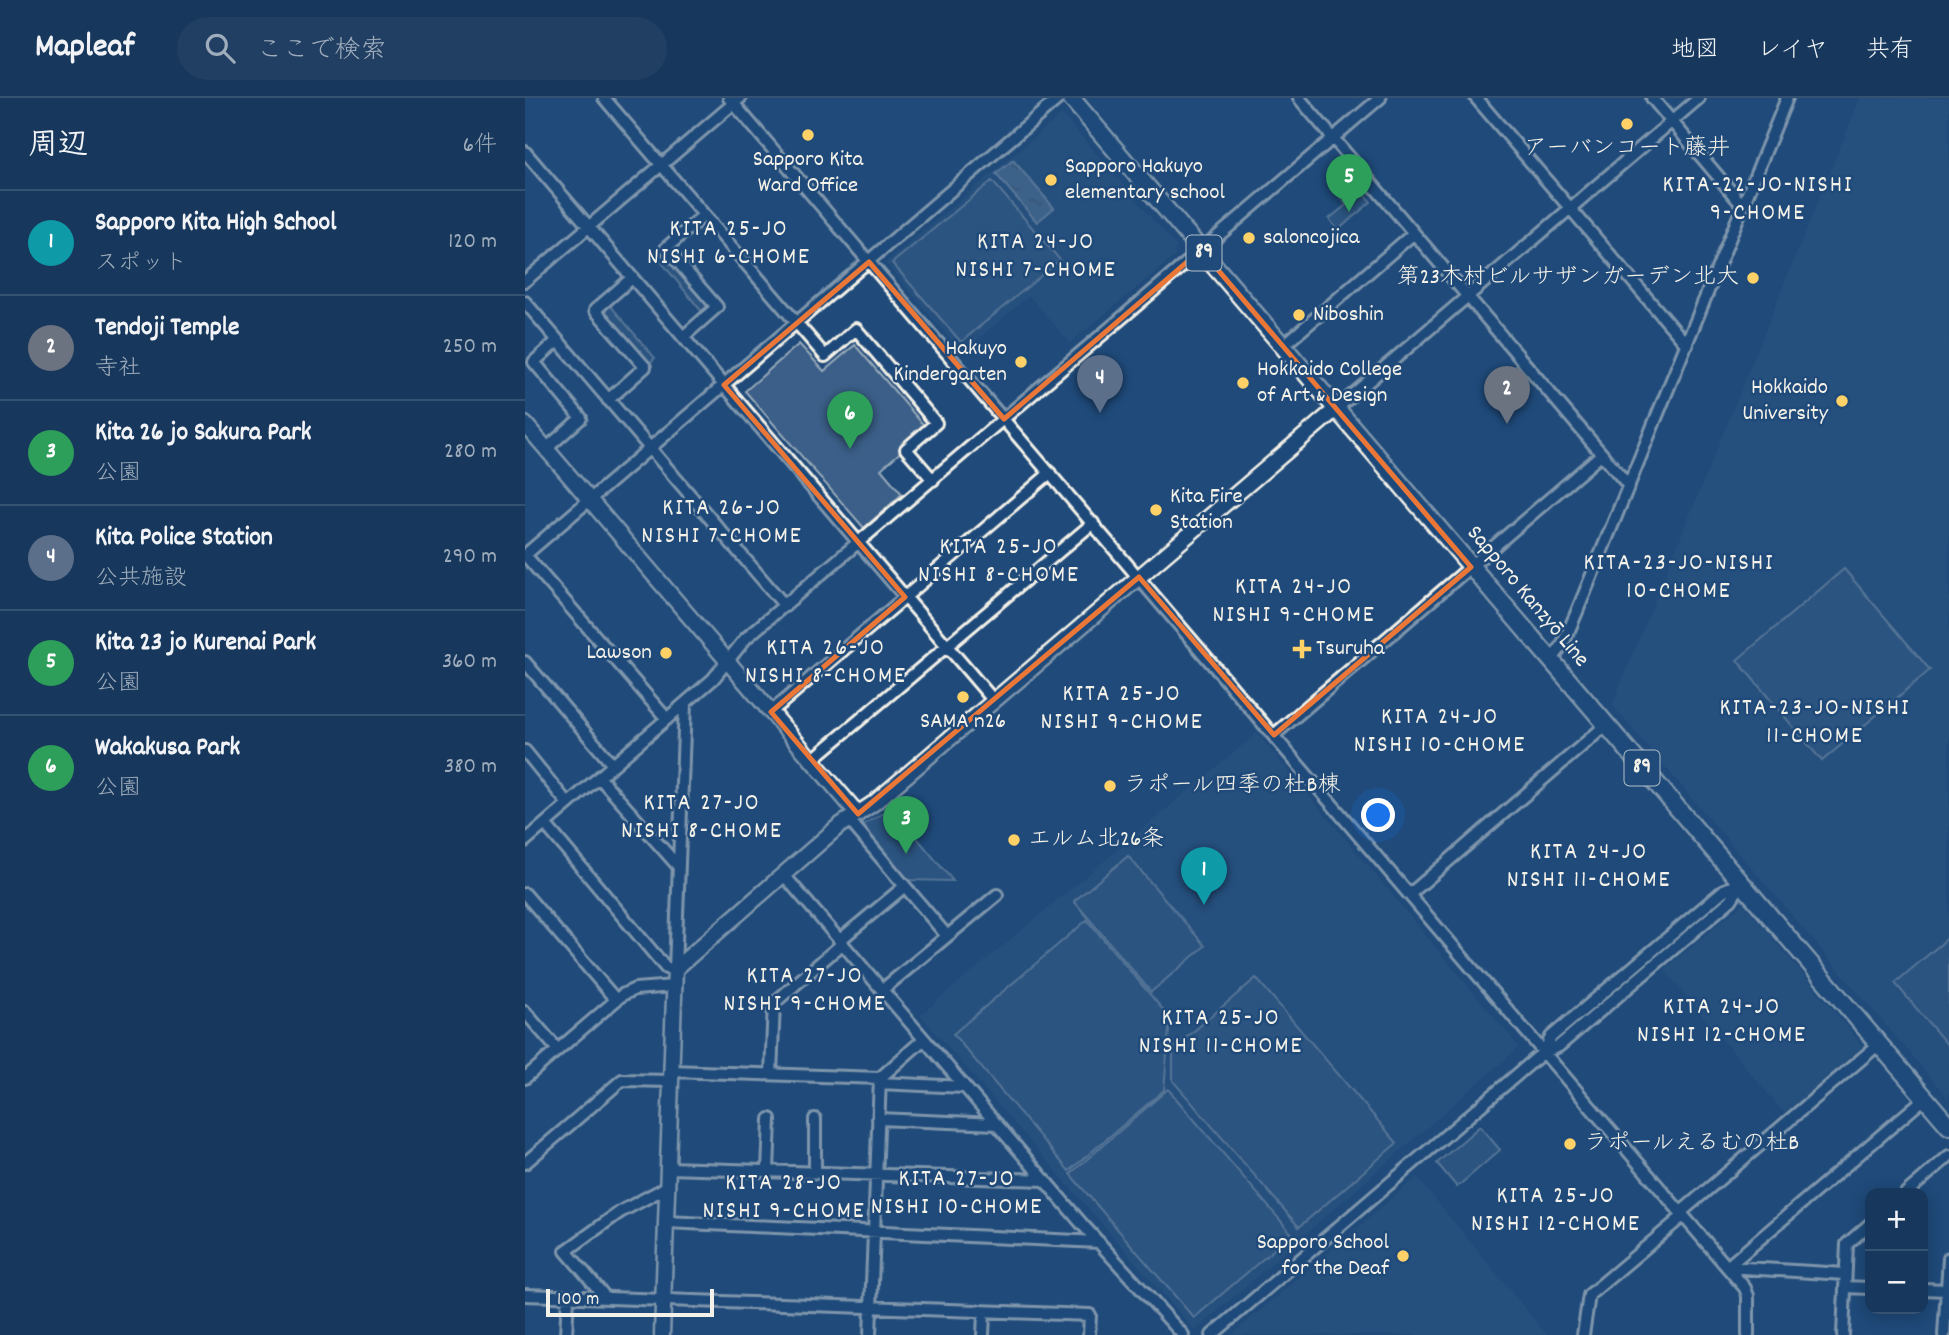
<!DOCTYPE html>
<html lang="ja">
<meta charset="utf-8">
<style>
:root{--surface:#17385c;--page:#203f62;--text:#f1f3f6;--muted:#9eacbb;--line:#365272;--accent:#ffd166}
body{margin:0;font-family:Dekko,"Klee One",sans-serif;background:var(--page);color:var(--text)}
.controls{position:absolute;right:21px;bottom:21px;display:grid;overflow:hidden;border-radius:14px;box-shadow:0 4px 18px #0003}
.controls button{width:63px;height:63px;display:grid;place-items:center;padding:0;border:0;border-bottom:2px solid var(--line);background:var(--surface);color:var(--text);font:35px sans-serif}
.scale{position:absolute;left:21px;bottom:18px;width:168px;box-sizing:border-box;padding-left:7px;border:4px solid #f4f1e8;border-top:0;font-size:19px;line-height:24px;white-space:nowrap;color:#f4f1e8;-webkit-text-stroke:5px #1f4a7a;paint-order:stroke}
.you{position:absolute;left:854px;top:718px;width:24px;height:24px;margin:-18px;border:5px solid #fff;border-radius:50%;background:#1a73e8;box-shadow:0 0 0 10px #1a73e833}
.badge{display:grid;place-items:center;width:46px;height:46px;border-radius:50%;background:var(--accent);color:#fff;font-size:23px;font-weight:700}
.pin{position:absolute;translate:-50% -58px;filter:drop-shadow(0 2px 4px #0008)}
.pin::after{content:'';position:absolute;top:37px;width:24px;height:21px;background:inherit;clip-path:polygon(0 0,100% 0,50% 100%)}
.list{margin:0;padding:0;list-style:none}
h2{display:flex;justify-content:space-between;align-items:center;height:91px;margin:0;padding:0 28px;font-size:30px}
h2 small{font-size:23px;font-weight:400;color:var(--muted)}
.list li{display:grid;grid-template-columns:46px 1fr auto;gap:21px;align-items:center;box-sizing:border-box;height:105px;padding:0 28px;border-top:2px solid var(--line)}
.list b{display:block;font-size:26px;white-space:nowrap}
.list p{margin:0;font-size:23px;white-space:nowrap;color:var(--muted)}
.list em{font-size:23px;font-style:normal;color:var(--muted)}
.icon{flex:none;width:38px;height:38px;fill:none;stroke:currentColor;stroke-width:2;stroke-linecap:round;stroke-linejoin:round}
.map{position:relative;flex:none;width:1424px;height:1237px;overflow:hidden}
header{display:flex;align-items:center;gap:42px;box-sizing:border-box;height:98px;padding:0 35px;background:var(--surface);border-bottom:2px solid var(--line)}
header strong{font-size:33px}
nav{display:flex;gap:38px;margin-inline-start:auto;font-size:24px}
.search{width:490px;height:63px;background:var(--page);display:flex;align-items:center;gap:18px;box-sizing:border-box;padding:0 24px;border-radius:38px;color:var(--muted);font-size:26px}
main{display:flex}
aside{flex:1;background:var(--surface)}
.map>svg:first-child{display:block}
.built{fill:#2d5581}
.park{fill:#3a5f88;stroke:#97a8b8;stroke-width:2}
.water{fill:url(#water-ripples);stroke:#9cacbb;stroke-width:2}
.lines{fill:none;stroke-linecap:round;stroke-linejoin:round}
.street-casing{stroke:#f4f1e8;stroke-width:16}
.secondary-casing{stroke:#f4f1e8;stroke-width:19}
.primary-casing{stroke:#f4f1e8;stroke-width:21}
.street{stroke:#1f4a7a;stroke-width:10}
.secondary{stroke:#1f4a7a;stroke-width:14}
.primary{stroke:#1f4a7a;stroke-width:16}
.marked{fill:none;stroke:#ea7738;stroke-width:5;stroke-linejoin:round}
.poi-dot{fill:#ffd166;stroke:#1f4a7a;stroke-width:2.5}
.labels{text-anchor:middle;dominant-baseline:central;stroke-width:5;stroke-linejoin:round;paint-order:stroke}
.shield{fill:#1f4a7a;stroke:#b4bfc7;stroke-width:2}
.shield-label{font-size:21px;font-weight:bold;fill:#f4f1e8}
.poi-label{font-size:23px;fill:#f4f1e8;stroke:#1f4a7a;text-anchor:start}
.street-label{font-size:23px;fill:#f4f1e8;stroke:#1f4a7a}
.neighbourhood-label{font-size:24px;letter-spacing:2px;fill:#f4f1e8;stroke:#1f4a7a}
</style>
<header>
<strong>Mapleaf</strong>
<div class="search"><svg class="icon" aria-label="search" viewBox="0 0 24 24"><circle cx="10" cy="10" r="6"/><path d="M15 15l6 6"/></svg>ここで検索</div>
<nav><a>地図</a><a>レイヤ</a><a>共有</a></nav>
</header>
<main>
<aside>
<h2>周辺<small>6件</small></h2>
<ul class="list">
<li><span class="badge" style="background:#0f9aa8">1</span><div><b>Sapporo Kita High School</b><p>スポット</p></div><em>120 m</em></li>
<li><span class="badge" style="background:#6b7280">2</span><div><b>Tendoji Temple</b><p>寺社</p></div><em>250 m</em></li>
<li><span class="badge" style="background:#2e9e5b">3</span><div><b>Kita 26 jo Sakura Park</b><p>公園</p></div><em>280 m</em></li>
<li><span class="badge" style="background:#5c6f8a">4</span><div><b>Kita Police Station</b><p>公共施設</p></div><em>290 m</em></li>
<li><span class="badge" style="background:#2e9e5b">5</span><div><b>Kita 23 jo Kurenai Park</b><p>公園</p></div><em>360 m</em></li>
<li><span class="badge" style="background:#2e9e5b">6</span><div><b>Wakakusa Park</b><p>公園</p></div><em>380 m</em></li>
</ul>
</aside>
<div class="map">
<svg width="1424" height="1237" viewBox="0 0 1424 1237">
<defs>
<pattern id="water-ripples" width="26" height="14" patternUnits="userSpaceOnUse" patternTransform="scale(1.75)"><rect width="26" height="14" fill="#627e9d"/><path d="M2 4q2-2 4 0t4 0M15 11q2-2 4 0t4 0" fill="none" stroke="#58687a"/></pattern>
</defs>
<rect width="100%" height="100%" fill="#1f4a7a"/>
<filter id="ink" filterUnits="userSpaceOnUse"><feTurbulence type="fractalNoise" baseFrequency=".0143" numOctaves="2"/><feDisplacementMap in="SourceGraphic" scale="14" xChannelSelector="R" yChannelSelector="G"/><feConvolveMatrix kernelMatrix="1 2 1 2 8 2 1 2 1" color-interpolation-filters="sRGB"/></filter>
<g filter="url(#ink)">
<path class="built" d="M1335,0H1424V1001L1087,607Z
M537,16L651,148L650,158L545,245L504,198L437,255L360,165Z
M732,635L994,949L670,1233L395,917Z
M1218,805L1338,948L1259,1015L1139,872Z
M892,1079L1022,1237H706Z"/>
<path class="park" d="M467,83L535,162L436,244L367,165Z
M829,84L846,104L813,132L804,121L821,107L814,97Z
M140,153L186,209L178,215L133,160Z
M84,206L130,260L122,268L75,214Z
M274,246L299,273L330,247L402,331L356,371L377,396L339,430L220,293Z
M1319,471L1405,572L1297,663L1212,562Z
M367,710L428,783L379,782L335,729Z
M603,758L680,848L626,894L549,803Z
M562,822L645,920L639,992L544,1073L428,936Z
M1424,839V949L1370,885Z
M731,880L872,1045L774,1129L648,983V951Z
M643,991L767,1136L669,1220L545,1076Z
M955,1028L975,1052L932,1089L912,1065Z"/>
<path class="water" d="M488,62L529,110L512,124L471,76Z"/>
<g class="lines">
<defs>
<path id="street" d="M79,0L300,258L331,231L411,325L381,351L408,382
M204,0L1220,1190L1223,1198V1237
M774,0L1104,388
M951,0L1162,247
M1127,0L1218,108
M0,54L469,603
M0,183L215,0
M0,204L260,508
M158,239L192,209L141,150L179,117
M758,248L889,135
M83,302L120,269L70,212L107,180
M811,311L1174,0
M21,351L56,320L9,264L32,243
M0,457L534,0
M0,457L142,621
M1026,563L1037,548L1051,516L1262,0
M0,564L88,667
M246,614L525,375
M749,637L1077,356
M0,653L43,706
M287,662L568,425
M74,679L152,767
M324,722L422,838
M20,726L141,870L150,871L160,606
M0,743L188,581L221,540L855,0
M258,776L557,1126L658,1237
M0,796L91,902
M885,796L1081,627
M315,842L380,788
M357,892L472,797
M0,914L33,952
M1019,954L1026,939L1199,792L1217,785
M146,973L355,980
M246,976L249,905L318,845
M0,980L97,897L110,891L149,888
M354,985L440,989
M353,1021L472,1026
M0,1065L97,982L146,983
M143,1070L520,1082
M243,1073L245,1021
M290,1074V1021
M1381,1095L1424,1058
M1155,1115L1354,946
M141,1124L574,1144
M1202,1169L1400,1000
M1202,1169L1320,1176
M1320,1189L1345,1190
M1398,1191L1421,1192
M0,1197L565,1217L564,1237
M81,1200L41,1153L95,1114L142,1089
M41,1237L43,1198
M345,1237L355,980L399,941
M458,1237L459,1214
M687,1237L1008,963L1019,954L1034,948L1206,802L1217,785
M1058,1237L1064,1197L1158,1118
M1318,1237L1322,1146L1345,1126
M1419,1237L1424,1160"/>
<path id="secondary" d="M0,326L333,716
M137,1237L150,871L314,728L349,705L811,311"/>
<path id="primary" d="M546,0L1424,1028"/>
</defs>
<use href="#street" class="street-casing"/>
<use href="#secondary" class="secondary-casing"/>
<use href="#primary" class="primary-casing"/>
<use href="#street" class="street"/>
<use href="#secondary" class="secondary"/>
<use href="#primary" class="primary"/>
</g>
</g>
<path d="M0 0H1424V1237H0ZM676,152L946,469L749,637L614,479L333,716L246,614L380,499L199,287L344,164L479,321Z" fill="#1f4a7a" fill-opacity=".55" fill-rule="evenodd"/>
<path class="marked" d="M676,152L946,469L749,637L614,479L333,716L246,614L380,499L199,287L344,164L479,321Z"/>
<g class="poi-dot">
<circle cx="1102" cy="26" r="7"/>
<circle cx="283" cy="37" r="7"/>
<circle cx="526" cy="82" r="7"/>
<circle cx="724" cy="140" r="7"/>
<circle cx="1228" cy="180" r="7"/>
<circle cx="774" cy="217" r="7"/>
<circle cx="496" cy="264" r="7"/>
<circle cx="718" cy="285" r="7"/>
<circle cx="1317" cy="303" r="7"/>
<circle cx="631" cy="412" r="7"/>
<path d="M773.5 540.5h7v7h7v7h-7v7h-7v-7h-7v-7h7z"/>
<circle cx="141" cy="555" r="7"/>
<circle cx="438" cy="599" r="7"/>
<circle cx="585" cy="688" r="7"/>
<circle cx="489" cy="742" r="7"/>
<circle cx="1045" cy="1046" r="7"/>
<circle cx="878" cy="1158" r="7"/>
</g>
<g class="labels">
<g class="shield">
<rect x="661.5" y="137.5" width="35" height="35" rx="5"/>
<rect x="1099.5" y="652.5" width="35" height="35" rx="5"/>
</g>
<g class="shield-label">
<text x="679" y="155">89</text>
<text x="1117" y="670">89</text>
</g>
<g class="poi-label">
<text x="1102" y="51" text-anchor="middle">アーバンコート藤井</text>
<text x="283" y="62" text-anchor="middle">Sapporo Kita<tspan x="283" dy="26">Ward Office</tspan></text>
<text x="540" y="69">Sapporo Hakuyo<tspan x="540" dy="26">elementary school</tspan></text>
<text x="738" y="140">saloncojica</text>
<text x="1214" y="180" text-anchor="end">第23木村ビルサザンガーデン北大</text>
<text x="788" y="217">Niboshin</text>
<text x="482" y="251" text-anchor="end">Hakuyo<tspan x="482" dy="26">Kindergarten</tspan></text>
<text x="732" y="272">Hokkaido College<tspan x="732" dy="26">of Art &amp; Design</tspan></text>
<text x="1303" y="290" text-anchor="end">Hokkaido<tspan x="1303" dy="26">University</tspan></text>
<text x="645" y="399">Kita Fire<tspan x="645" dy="26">Station</tspan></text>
<text x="791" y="551">Tsuruha</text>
<text x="127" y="555" text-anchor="end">Lawson</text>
<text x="438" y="624" text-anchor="middle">SAMA n26</text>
<text x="599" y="688">ラポール四季の杜B棟</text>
<text x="503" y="742">エルム北26条</text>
<text x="1059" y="1046">ラポールえるむの杜B</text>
<text x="864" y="1145" text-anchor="end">Sapporo School<tspan x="864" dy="26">for the Deaf</tspan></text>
</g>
<g class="street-label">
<text transform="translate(1002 499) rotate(50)">Sapporo Kanzyō Line</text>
</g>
<g class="neighbourhood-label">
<text x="1233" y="88">KITA-22-JO-NISHI<tspan x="1233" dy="28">9-CHOME</tspan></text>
<text x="204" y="132">KITA 25-JO<tspan x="204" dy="28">NISHI 6-CHOME</tspan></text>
<text x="511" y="145">KITA 24-JO<tspan x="511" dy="28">NISHI 7-CHOME</tspan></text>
<text x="197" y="411">KITA 26-JO<tspan x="197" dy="28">NISHI 7-CHOME</tspan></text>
<text x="474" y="450">KITA 25-JO<tspan x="474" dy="28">NISHI 8-CHOME</tspan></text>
<text x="1154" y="466">KITA-23-JO-NISHI<tspan x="1154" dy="28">10-CHOME</tspan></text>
<text x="769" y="490">KITA 24-JO<tspan x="769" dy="28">NISHI 9-CHOME</tspan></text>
<text x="301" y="551">KITA 26-JO<tspan x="301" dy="28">NISHI 8-CHOME</tspan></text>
<text x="597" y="597">KITA 25-JO<tspan x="597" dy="28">NISHI 9-CHOME</tspan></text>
<text x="1290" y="611">KITA-23-JO-NISHI<tspan x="1290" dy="28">11-CHOME</tspan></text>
<text x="915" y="620">KITA 24-JO<tspan x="915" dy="28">NISHI 10-CHOME</tspan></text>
<text x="177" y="706">KITA 27-JO<tspan x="177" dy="28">NISHI 8-CHOME</tspan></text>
<text x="1064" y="755">KITA 24-JO<tspan x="1064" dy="28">NISHI 11-CHOME</tspan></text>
<text x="280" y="879">KITA 27-JO<tspan x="280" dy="28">NISHI 9-CHOME</tspan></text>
<text x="1197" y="910">KITA 24-JO<tspan x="1197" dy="28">NISHI 12-CHOME</tspan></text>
<text x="696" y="921">KITA 25-JO<tspan x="696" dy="28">NISHI 11-CHOME</tspan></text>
<text x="432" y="1082">KITA 27-JO<tspan x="432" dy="28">NISHI 10-CHOME</tspan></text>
<text x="259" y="1086">KITA 28-JO<tspan x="259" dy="28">NISHI 9-CHOME</tspan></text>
<text x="1031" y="1099">KITA 25-JO<tspan x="1031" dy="28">NISHI 12-CHOME</tspan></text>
</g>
</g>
</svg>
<div class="controls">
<button>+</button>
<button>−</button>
</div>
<div class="scale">100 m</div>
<div class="you"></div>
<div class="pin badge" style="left:679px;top:807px;background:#0f9aa8">1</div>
<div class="pin badge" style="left:982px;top:326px;background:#6b7280">2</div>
<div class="pin badge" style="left:381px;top:756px;background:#2e9e5b">3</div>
<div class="pin badge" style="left:575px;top:315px;background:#5c6f8a">4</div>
<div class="pin badge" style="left:824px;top:114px;background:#2e9e5b">5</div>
<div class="pin badge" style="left:325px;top:351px;background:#2e9e5b">6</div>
</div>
</main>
